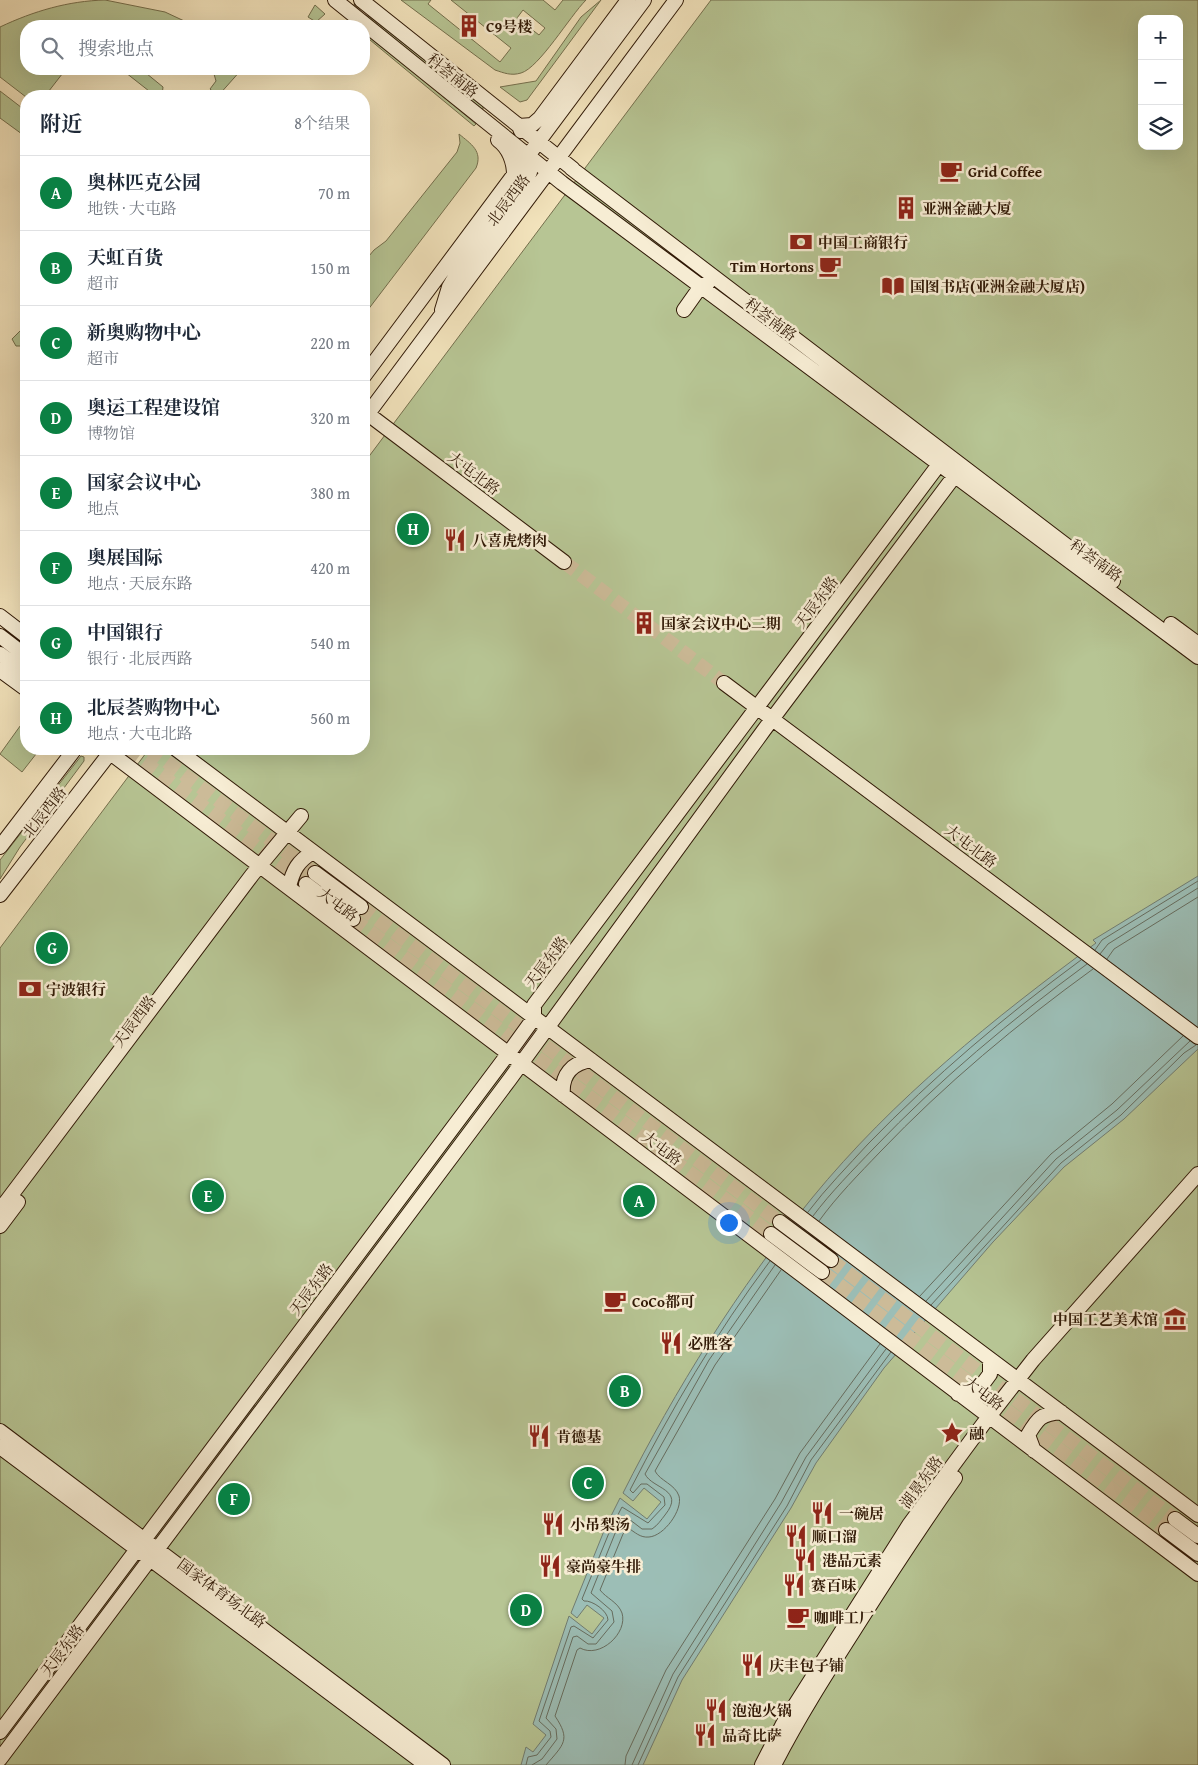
<!DOCTYPE html>
<html lang="zh">
<meta charset="utf-8">
<style>
:root{--surface:#fff;--page:#f6f6f7;--text:#1f2937;--muted:#747a83;--line:#e0e1e3;--accent:#0b8043}
body{margin:0;font-family:"Gentium Book Plus","Noto Serif SC",serif;background:var(--page);color:var(--text)}
.controls{position:absolute;right:15px;top:15px;display:grid;overflow:hidden;border-radius:10px;box-shadow:0 5px 20px #0002}
.controls button{width:45px;height:45px;display:grid;place-items:center;padding:0;border:0;border-bottom:1px solid var(--line);background:var(--surface);color:var(--text);font:25px sans-serif}
.you{position:absolute;left:728px;top:1222px;width:18px;height:18px;margin:-12px;border:4px solid #fff;border-radius:50%;background:#1a73e8;box-shadow:0 0 0 8px #1a73e833}
.badge{display:grid;place-items:center;width:32px;height:32px;border-radius:50%;background:var(--accent);color:#fff;font-size:16px;font-weight:700}
.pin{position:absolute;translate:-50% -50%;border:2px solid #fff;box-shadow:0 1px 5px #0006}
.list{margin:0;padding:0;list-style:none}
h2{display:flex;justify-content:space-between;align-items:center;height:65px;margin:0;padding:0 20px;font-size:21px}
h2 small{font-size:16px;font-weight:400;color:var(--muted)}
.list li{display:grid;grid-template-columns:32px 1fr auto;gap:15px;align-items:center;box-sizing:border-box;height:75px;padding:0 20px;border-top:1px solid var(--line)}
.list b{display:block;font-size:19px;white-space:nowrap}
.list p{margin:0;font-size:16px;white-space:nowrap;color:var(--muted)}
.list em{font-size:16px;font-style:normal;color:var(--muted)}
.icon{flex:none;width:28px;height:28px;fill:none;stroke:currentColor;stroke-width:2;stroke-linecap:round;stroke-linejoin:round}
.map{position:relative;flex:none;width:1198px;height:1765px;overflow:hidden}
.search{position:absolute;background:var(--surface);box-shadow:0 5px 20px #0002;left:20px;top:20px;width:350px;height:55px;display:flex;align-items:center;gap:12px;box-sizing:border-box;padding:0 18px;border-radius:20px;color:var(--muted);font-size:19px}
.panel{position:absolute;background:var(--surface);box-shadow:0 5px 20px #0002;left:20px;top:90px;width:350px;height:665px;border-radius:20px}
.map>svg:first-child{display:block}
.green{fill:#b7c594;stroke:#746f4d;fill-rule:evenodd}
.water{fill:#9cbeb6;stroke:#717c70}
.lines{fill:none;stroke-linecap:round;stroke-linejoin:round}
.shore{stroke:#666c5e;stroke-width:1}
.secondary-tunnel{stroke:#ccbb98;stroke-width:14;stroke-dasharray:14 7;stroke-linecap:butt}
.secondary-casing{stroke:#301906;stroke-width:16}
.secondary{stroke:#f7edd4;stroke-width:14}
.labels{text-anchor:middle;dominant-baseline:central;stroke-width:5;stroke-linejoin:round;paint-order:stroke}
.poi-label{font-size:15px;font-weight:bold;fill:#301906;stroke:#f7edd4;text-anchor:start}
.street-label{font-size:15px;fill:#301906;stroke:#f7edd4}
</style>
<div class="map">
<svg width="1198" height="1765" viewBox="0 0 1198 1765">
<rect width="100%" height="100%" fill="#f3e4bd"/>
<filter id="stains"><feTurbulence type="fractalNoise" baseFrequency=".004" numOctaves="4"/><feColorMatrix values="0 0 0 0 .2 0 0 0 0 .09 0 0 0 0 .02 0 0 0 .5 -.17"/></filter>
<radialGradient id="worn" r=".72"><stop offset=".6" stop-color="#630" stop-opacity="0"/><stop offset="1" stop-color="#630" stop-opacity=".3"/></radialGradient>
<path class="green" d="M105,0L165,12L195,26H26V69H66L45,96L26,97L0,77V27C34,11 68,1 105,0Z
M401,0H431L428,4L500,62L511,48L451,0H543L555,10L563,0H586C570,16 539,68 521,73C511,76 504,73 495,70ZM523,10L545,28L539,35L517,18Z
M601,0L527,100L520,102L500,87L536,81L581,17Z
M711,0H1198V1765H0V948L149,749H364V463ZM1142,19H1179V146H1142Z
M354,4L363,14L370,17L483,106V109L478,110L362,18L356,12Z
M315,5L325,14L316,22L308,17Z
M364,31L476,124L474,126L364,35Z
M121,69H141L163,87L162,96H145L149,91Z
M208,69H242L218,96L210,89L216,81L214,74Z
M0,91L26,111V137L0,118Z
M459,134C471,144 483,151 476,168L364,315V262L374,250L386,241L457,152L460,143Z
M26,325V346H16L12,339Z
M23,722L26,725V749H40L22,772L0,754Z
M81,756L84,757V761L20,847L0,879V860Z"/>
<path class="water" d="M1198,876V1049L1124,1119L1064,1167L993,1242L884,1368L816,1463L791,1508L682,1680L643,1765H521L526,1747L533,1752L546,1735L533,1724L569,1616L592,1634L604,1618L587,1605L577,1618L571,1613L606,1526L620,1498L647,1519L661,1502L644,1488L633,1501L623,1493C676,1388 738,1289 812,1198C893,1099 994,1018 1096,943L1093,940Z"/>
<g class="lines">
<path class="shore" d="M1095,950L1102,940L1198,881
M1100,954L1108,944L1198,888
M1107,959L1114,949L1198,897
M808,1212C826,1188 848,1166 868,1144C934,1076 1005,1016 1081,960
M813,1216C831,1192 853,1170 874,1148C939,1080 1011,1020 1087,964
M819,1221C837,1196 859,1174 880,1152C945,1084 1017,1024 1093,969
M920,1296L1051,1154L1112,1104L1183,1036
M926,1301L1056,1159L1117,1110L1190,1041
M931,1305L1061,1163L1121,1115L1184,1053L1196,1045
M526,1765L528,1757L537,1755L551,1737L550,1731L539,1721L571,1627L574,1626L593,1638L608,1620C608,1611 592,1600 584,1601L582,1599L611,1528L622,1507L648,1523L665,1505L664,1497L647,1484H641L633,1493L630,1490C671,1410 716,1333 770,1261
M532,1765L542,1759L557,1739L556,1729L546,1718L573,1637L577,1636L588,1644H596L614,1622L612,1611L591,1593L616,1531L625,1516L642,1529H652C658,1525 661,1520 665,1515C686,1489 652,1489 645,1474L709,1360L775,1265
M546,1765C564,1744 571,1740 555,1716L577,1650L580,1648C600,1659 628,1633 622,1613C618,1602 606,1598 600,1590L623,1534L628,1528C635,1532 640,1538 649,1537C664,1536 683,1510 679,1496C675,1484 660,1481 655,1471L715,1365L781,1270
M625,1765L626,1756L666,1670L775,1499L800,1453L880,1344
M632,1765L673,1674L781,1503L806,1457L886,1349
M638,1765L678,1677L787,1506L811,1460L891,1352"/>
<path class="secondary-tunnel" d="M564,562L724,683
M127,749L306,884
M150,749L315,873
M361,907L780,1222
M353,919L771,1234
M831,1260L1175,1519
M822,1272L1166,1530"/>
<defs>
<path id="secondary" d="M335,0L562,183L1198,657
M361,0L573,169L571,168L1113,581
M521,131L519,126L532,125L540,118L628,0
M498,140C509,148 514,162 514,175
M442,310L449,287L459,270L526,181L530,172L528,154
M684,310L701,286L708,283
M364,376L644,0
M364,411L564,562
M364,419L676,0
M0,616L26,636
M1171,624L1198,644
M0,636L26,656
M0,654L26,673
M0,670L26,689
M724,683L1198,1037
M105,749L1198,1574
M176,749L1198,1515
M0,847L75,749
M315,873L361,907
M306,884L353,919
M289,887C293,870 298,861 313,852
M0,895L113,749
M563,1095C561,1075 572,1063 591,1060
M0,1210L252,875L301,816
M780,1222L831,1260
M0,1226L18,1202
M771,1234L822,1272
M958,1394L976,1393L990,1374V1359
M0,1431L443,1765
M0,1447L426,1765
M1034,1451L1028,1435C1038,1418 1041,1414 1061,1412
M1175,1519L1198,1536
M1166,1530L1198,1554
M0,1732L508,1054L534,1018V1005L946,455
M0,1759L510,1079L764,730L962,466
M762,1765L783,1724L909,1525L984,1423L1033,1360L1198,1174
M774,1765C799,1716 828,1671 858,1624C889,1575 921,1526 955,1478"/>
</defs>
<use href="#secondary" class="secondary-casing"/>
<use href="#secondary" class="secondary"/>
</g>
<defs>
<symbol id="building-bare" viewBox="-9 -9 18 18"><path d="M-4-6H4V6H1V3H-1V6H-4ZM-2.5-4.3h1.7v1.8h-1.7ZM.8-4.3h1.7v1.8H.8ZM-2.5-1h1.7V.8h-1.7ZM.8-1h1.7V.8H.8Z" fill="#8f2418" stroke="#f7edd4" stroke-width="2.5" paint-order="stroke"/></symbol>
<symbol id="cafe-bare" viewBox="-9 -9 18 18"><path d="M-5.5-4.5H6V0H3Q3 3.5 0 3.5H-2.5Q-5.5 3.5-5.5 0ZM3-3.2v2h1.7v-2ZM-6 4.5H4V6H-6Z" fill="#8f2418" stroke="#f7edd4" stroke-width="2.5" paint-order="stroke"/></symbol>
<symbol id="bank-bare" viewBox="-9 -9 18 18"><path d="M-6-4H6V4H-6ZM0-2.3a2.3 2.3 0 1 0 0 4.6a2.3 2.3 0 1 0 0-4.6Z" fill="#8f2418" stroke="#f7edd4" stroke-width="2.5" paint-order="stroke"/></symbol>
<symbol id="library-bare" viewBox="-9 -9 18 18"><path d="M-6-4Q-3-5.5-.7-3.5V5Q-3 3-6 4ZM6-4Q3-5.5 .7-3.5V5Q3 3 6 4Z" fill="#8f2418" stroke="#f7edd4" stroke-width="2.5" paint-order="stroke"/></symbol>
<symbol id="restaurant-bare" viewBox="-9 -9 18 18"><path d="M-5-6h1v4h1v-4h1v4h1v-4h1v5L-1.5 .5V6h-2V.5L-5-1ZM5-6V6H3V1.5H1.5Q1.5-4 5-6Z" fill="#8f2418" stroke="#f7edd4" stroke-width="2.5" paint-order="stroke"/></symbol>
<symbol id="museum-bare" viewBox="-9 -9 18 18"><path d="M0-6L6-3V-2H-6V-3ZM-5-1h2V3h-2ZM-1-1h2V3h-2ZM3-1h2V3H3ZM-6 4H6V6H-6Z" fill="#8f2418" stroke="#f7edd4" stroke-width="2.5" paint-order="stroke"/></symbol>
<symbol id="sight-bare" viewBox="-9 -9 18 18"><path d="M0-6L1.8-2.2L6-1.7L2.9 1.2L3.7 5.4L0 3.3L-3.7 5.4L-2.9 1.2L-6-1.7L-1.8-2.2Z" fill="#8f2418" stroke="#f7edd4" stroke-width="2.5" paint-order="stroke"/></symbol>
</defs>
<g fill-rule="evenodd">
<use href="#building-bare" x="453" y="10" width="32" height="32"/>
<use href="#cafe-bare" x="935" y="155" width="32" height="32"/>
<use href="#building-bare" x="890" y="192" width="32" height="32"/>
<use href="#bank-bare" x="785" y="226" width="32" height="32"/>
<use href="#cafe-bare" x="814" y="250" width="32" height="32"/>
<use href="#library-bare" x="877" y="270" width="32" height="32"/>
<use href="#restaurant-bare" x="439" y="524" width="32" height="32"/>
<use href="#building-bare" x="628" y="607" width="32" height="32"/>
<use href="#bank-bare" x="14" y="973" width="32" height="32"/>
<use href="#cafe-bare" x="599" y="1285" width="32" height="32"/>
<use href="#museum-bare" x="1159" y="1303" width="32" height="32"/>
<use href="#restaurant-bare" x="655" y="1327" width="32" height="32"/>
<use href="#sight-bare" x="936" y="1417" width="32" height="32"/>
<use href="#restaurant-bare" x="523" y="1420" width="32" height="32"/>
<use href="#restaurant-bare" x="806" y="1497" width="32" height="32"/>
<use href="#restaurant-bare" x="537" y="1508" width="32" height="32"/>
<use href="#restaurant-bare" x="780" y="1520" width="32" height="32"/>
<use href="#restaurant-bare" x="789" y="1544" width="32" height="32"/>
<use href="#restaurant-bare" x="534" y="1550" width="32" height="32"/>
<use href="#restaurant-bare" x="778" y="1569" width="32" height="32"/>
<use href="#cafe-bare" x="782" y="1601" width="32" height="32"/>
<use href="#restaurant-bare" x="736" y="1649" width="32" height="32"/>
<use href="#restaurant-bare" x="700" y="1694" width="32" height="32"/>
<use href="#restaurant-bare" x="689" y="1719" width="32" height="32"/>
</g>
<g class="labels">
<g class="poi-label">
<text x="486" y="26">C9号楼</text>
<text x="968" y="171">Grid Coffee</text>
<text x="922" y="208">亚洲金融大厦</text>
<text x="818" y="242">中国工商银行</text>
<text x="814" y="266" text-anchor="end">Tim Hortons</text>
<text x="910" y="286">国图书店(亚洲金融大厦店)</text>
<text x="472" y="540">八喜虎烤肉</text>
<text x="661" y="623">国家会议中心二期</text>
<text x="46" y="989">宁波银行</text>
<text x="632" y="1301">CoCo都可</text>
<text x="1158" y="1319" text-anchor="end">中国工艺美术馆</text>
<text x="688" y="1343">必胜客</text>
<text x="969" y="1433">融</text>
<text x="556" y="1436">肯德基</text>
<text x="839" y="1513">一碗居</text>
<text x="570" y="1524">小吊梨汤</text>
<text x="812" y="1536">顺口溜</text>
<text x="822" y="1560">港品元素</text>
<text x="566" y="1566">豪尚豪牛排</text>
<text x="811" y="1585">赛百味</text>
<text x="814" y="1617">咖啡工厂</text>
<text x="769" y="1665">庆丰包子铺</text>
<text x="732" y="1710">泡泡火锅</text>
<text x="722" y="1735">品奇比萨</text>
</g>
<g class="street-label">
<text transform="translate(453 75) rotate(39)">科荟南路</text>
<text transform="translate(508 200) rotate(-53)">北辰西路</text>
<text transform="translate(771 319) rotate(37)">科荟南路</text>
<text transform="translate(474 473) rotate(37)">大屯北路</text>
<text transform="translate(1096 560) rotate(36)">科荟南路</text>
<text transform="translate(816 602) rotate(-53)">天辰东路</text>
<text transform="translate(44 812) rotate(-52)">北辰西路</text>
<text transform="translate(971 846) rotate(37)">大屯北路</text>
<text transform="translate(338 904) rotate(37)">大屯路</text>
<text transform="translate(546 962) rotate(-53)">天辰东路</text>
<text transform="translate(134 1021) rotate(-53)">天辰西路</text>
<text transform="translate(662 1148) rotate(37)">大屯路</text>
<text transform="translate(311 1289) rotate(-53)">天辰东路</text>
<text transform="translate(984 1393) rotate(37)">大屯路</text>
<text transform="translate(921 1482) rotate(-54)">湖景东路</text>
<text transform="translate(222 1593) rotate(36)">国家体育场北路</text>
<text transform="translate(62 1650) rotate(-53)">天辰东路</text>
</g>
</g>
<rect width="100%" height="100%" filter="url(#stains)"/>
<rect width="100%" height="100%" fill="url(#worn)"/>
</svg>
<div class="controls">
<button>+</button>
<button>−</button>
<button><svg class="icon" aria-label="layers" viewBox="0 0 24 24"><path d="M12 4l9 5-9 5-9-5zM3 14l9 5 9-5"/></svg></button>
</div>
<div class="you"></div>
<div class="pin badge" style="left:639px;top:1201px">A</div>
<div class="pin badge" style="left:625px;top:1391px">B</div>
<div class="pin badge" style="left:588px;top:1483px">C</div>
<div class="pin badge" style="left:526px;top:1610px">D</div>
<div class="pin badge" style="left:208px;top:1196px">E</div>
<div class="pin badge" style="left:234px;top:1499px">F</div>
<div class="pin badge" style="left:52px;top:948px">G</div>
<div class="pin badge" style="left:413px;top:529px">H</div>
<div class="search"><svg class="icon" aria-label="search" viewBox="0 0 24 24"><circle cx="10" cy="10" r="6"/><path d="M15 15l6 6"/></svg>搜索地点</div>
<section class="panel">
<h2>附近<small>8个结果</small></h2>
<ul class="list">
<li><span class="badge">A</span><div><b>奥林匹克公园</b><p>地铁 · 大屯路</p></div><em>70 m</em></li>
<li><span class="badge">B</span><div><b>天虹百货</b><p>超市</p></div><em>150 m</em></li>
<li><span class="badge">C</span><div><b>新奥购物中心</b><p>超市</p></div><em>220 m</em></li>
<li><span class="badge">D</span><div><b>奥运工程建设馆</b><p>博物馆</p></div><em>320 m</em></li>
<li><span class="badge">E</span><div><b>国家会议中心</b><p>地点</p></div><em>380 m</em></li>
<li><span class="badge">F</span><div><b>奥展国际</b><p>地点 · 天辰东路</p></div><em>420 m</em></li>
<li><span class="badge">G</span><div><b>中国银行</b><p>银行 · 北辰西路</p></div><em>540 m</em></li>
<li><span class="badge">H</span><div><b>北辰荟购物中心</b><p>地点 · 大屯北路</p></div><em>560 m</em></li>
</ul>
</section>
</div>
